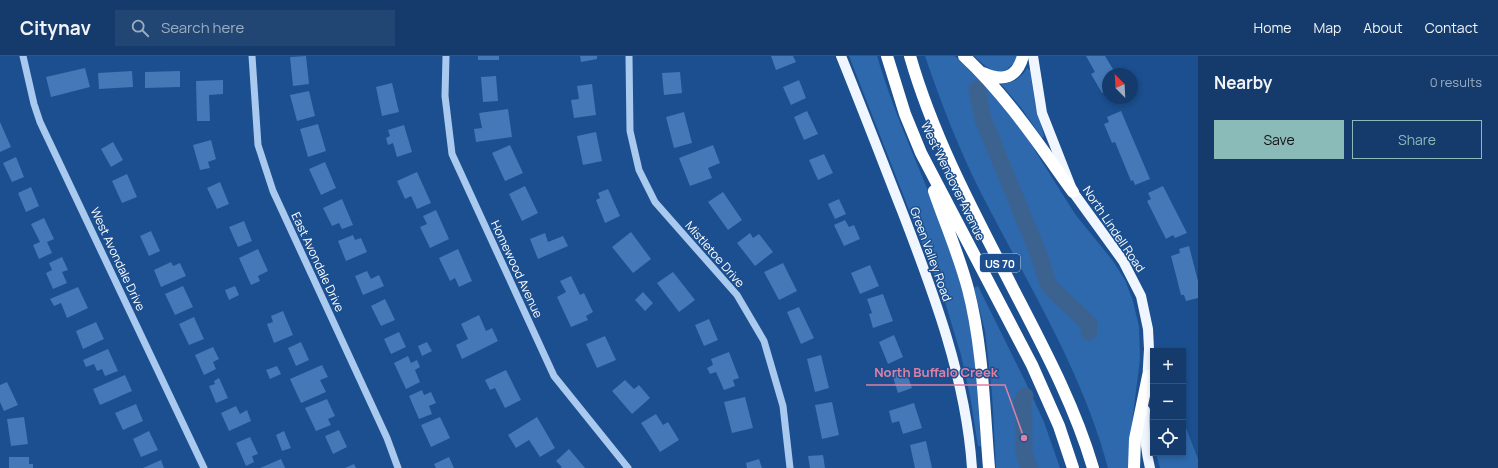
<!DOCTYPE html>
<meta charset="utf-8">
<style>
:root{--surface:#143b6b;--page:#214673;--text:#f1f3f6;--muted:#9dadc1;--line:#33557e;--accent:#8bbbb9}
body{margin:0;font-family:Manrope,sans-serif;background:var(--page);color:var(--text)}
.controls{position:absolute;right:12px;bottom:12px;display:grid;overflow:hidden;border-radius:0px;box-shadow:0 2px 6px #0003}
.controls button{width:36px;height:36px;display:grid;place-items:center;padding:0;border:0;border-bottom:1px solid var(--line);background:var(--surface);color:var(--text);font:20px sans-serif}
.compass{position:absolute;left:1102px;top:12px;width:36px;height:36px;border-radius:50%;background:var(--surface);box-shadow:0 2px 6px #0003;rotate:336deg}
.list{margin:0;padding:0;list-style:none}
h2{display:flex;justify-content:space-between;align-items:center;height:52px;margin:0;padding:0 16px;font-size:17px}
h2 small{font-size:13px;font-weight:400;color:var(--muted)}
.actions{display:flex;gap:8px;padding:12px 16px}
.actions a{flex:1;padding:9px 0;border:1px solid var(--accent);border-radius:0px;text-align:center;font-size:14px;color:var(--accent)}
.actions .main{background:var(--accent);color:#111}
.icon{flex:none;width:22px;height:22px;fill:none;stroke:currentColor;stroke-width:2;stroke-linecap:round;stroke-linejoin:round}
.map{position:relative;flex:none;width:1198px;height:412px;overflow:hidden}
header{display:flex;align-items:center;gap:24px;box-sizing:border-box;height:56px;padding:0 20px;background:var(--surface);border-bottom:1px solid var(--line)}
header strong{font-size:19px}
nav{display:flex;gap:22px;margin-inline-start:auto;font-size:14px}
.search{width:280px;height:36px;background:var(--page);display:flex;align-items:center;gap:10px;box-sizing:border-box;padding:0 14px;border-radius:0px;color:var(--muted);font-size:15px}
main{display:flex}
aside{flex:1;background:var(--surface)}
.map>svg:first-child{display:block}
.green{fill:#2e69ad}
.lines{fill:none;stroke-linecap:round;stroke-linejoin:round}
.river{stroke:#3c6290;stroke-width:17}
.building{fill:#4478b7}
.minor{stroke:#a9c9ee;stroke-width:7}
.major{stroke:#f0f6ff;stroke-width:10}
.highway{stroke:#fff;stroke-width:12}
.labels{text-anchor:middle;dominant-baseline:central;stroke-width:3;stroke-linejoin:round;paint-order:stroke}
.shield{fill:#1b4f8f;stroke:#bbcadd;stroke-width:1}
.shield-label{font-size:11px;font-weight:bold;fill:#fff}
.street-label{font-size:12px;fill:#fff;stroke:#1b4f8f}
.leader{fill:none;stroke:#dd80a5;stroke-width:1.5}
.callout-dot{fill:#dd80a5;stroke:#1b4f8f;stroke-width:1.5}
.callout-label{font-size:13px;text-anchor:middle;font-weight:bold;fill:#dd80a5;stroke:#1b4f8f;stroke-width:3;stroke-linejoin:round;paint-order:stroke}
</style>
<header>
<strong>Citynav</strong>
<div class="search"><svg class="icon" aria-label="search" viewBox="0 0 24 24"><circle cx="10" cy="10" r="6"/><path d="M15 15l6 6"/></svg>Search here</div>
<nav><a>Home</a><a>Map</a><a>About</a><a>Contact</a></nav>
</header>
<main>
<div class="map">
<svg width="1198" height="412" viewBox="0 0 1198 412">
<rect width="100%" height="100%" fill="#1b4f8f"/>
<path class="green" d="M849,0H877C893,55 918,108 939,162C947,182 954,204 960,225C976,279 977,335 981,390H978L970,340L961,299L945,246Z
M925,0H955L996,40L1022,74L1075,158L1113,205L1125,224L1133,245L1139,271L1140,303L1132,367L1130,412H1108C1082,314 1027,227 981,137C959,93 941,47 925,0Z
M974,0H1019C1003,24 992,17 974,0Z
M1027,12L1030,14L1035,48L1044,80L1042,82L1022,53L1001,28C1012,27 1021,23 1027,12Z
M978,230L1026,327L1044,366L1060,412H996L992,337L985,275L974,232Z
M1183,364L1198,403V412H1160L1156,397H1183Z"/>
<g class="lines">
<path class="river" d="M977,33L983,63L1039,199L1049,230L1089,268V276
M1025,340L1022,346L1024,362V396L1029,412"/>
</g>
<path class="building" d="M306,0L309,28L293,30L290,1Z
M478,0H499V4H478Z
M580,0H597V3L581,6Z
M771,0H793L796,6L776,14Z
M1086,0H1105L1116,18H1108V33L1102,37L1091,18L1095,16Z
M85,12L90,31L51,41L46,21Z
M132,15L133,31L99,33L98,17Z
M180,15V31L145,32V16Z
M680,16L682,37L664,39L662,17Z
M496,20L498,45L483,46L481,21Z
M223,24V38L209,39L210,65H197L196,25Z
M799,24L806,42L791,49L783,31Z
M392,27L399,56L382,60L376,31Z
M592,28L596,59L574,62L571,44L579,43L577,30Z
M309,35L315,60L297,65L290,39Z
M508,53L512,81L476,86L474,73L482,72L479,57Z
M807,55L818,78L804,84L794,61Z
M1121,55L1150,123L1135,129L1133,124L1131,125L1115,86L1112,87L1104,68L1109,66L1107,61Z
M684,56L692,87L674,92L666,61Z
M0,66L11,91L0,96Z
M318,68L326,95L308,101L300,73Z
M404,69L412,96L397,101L393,87L388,89L386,82L390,80L388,74Z
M596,76L602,105L583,109L577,80Z
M211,84L216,103L208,106L210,112L200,114L193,89Z
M113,86L123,104L111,111L101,93Z
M510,89L523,117L505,125L492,97Z
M713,89L720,107L708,112L712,122L690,130L679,102Z
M824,98L833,117L818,124L809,104Z
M16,101L24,121L12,126L3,107Z
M325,106L336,132L321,139L309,113Z
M417,116L431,147L417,153L411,140L405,143L397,125Z
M127,118L137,141L122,147L112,125Z
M220,126L229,148L217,153L207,132Z
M525,130L538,157L522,165L509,138Z
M1163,130L1187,177L1175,182L1173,179L1166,183L1147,145L1151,143L1148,137Z
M31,131L39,150L26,156L18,137Z
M608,133L620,160L605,167L596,144L600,142L598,137Z
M723,136L742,164L728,174L708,146Z
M342,143L353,169L342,173L339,167L332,170L323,152Z
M839,143L846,158L835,163L828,148Z
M436,154L449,183L430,192L420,171L427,168L423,160Z
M44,162L54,183L47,186L52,197L39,203L33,189L40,186L31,168Z
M845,164L849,171L854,169L860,183L844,190L834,169Z
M244,165L252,185L238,191L229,171Z
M151,175L160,195L149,200L140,180Z
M631,176L651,203L633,217L612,191Z
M545,177L548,186L563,180L568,190L538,203L530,183Z
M750,177L753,182L759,178L773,196L755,210L737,187Z
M353,179L355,184L361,182L367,196L346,205L338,185Z
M1189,190L1198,225V242L1186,245L1184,239H1181L1171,200L1180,197L1179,193Z
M258,193L268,215L258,220L260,225L251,229L239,202Z
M458,193L472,225L459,231L455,222L450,225L439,202Z
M62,201L68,214L62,216L67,227L53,233L46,217L52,214L49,207Z
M171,206L173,210L180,207L186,220L161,231L154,214Z
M783,207L797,235L779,244L764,216Z
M870,209L879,230L860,238L851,217Z
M367,215L371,223L379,219L384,230L363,239L355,220Z
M673,216L695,244L679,256L657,227Z
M571,220L580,239L584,237L593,256L586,260L588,264L571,271L557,241L566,236L560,225Z
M183,230L193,251L175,259L165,238Z
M235,230L239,239L229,244L225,234Z
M78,231L88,252L67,262L61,247L54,250L50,243Z
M643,236L653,247L645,255L635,244Z
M883,238L893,265L873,272L869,258L872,257L867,243Z
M385,243L395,264L381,270L371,250Z
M799,251L814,282L801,288L787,256Z
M283,255L293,279L274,287L267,268L273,266L271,260Z
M479,259L486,275L492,272L498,285L462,303L456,289L468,283L461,268Z
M194,261L204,283L189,289L179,268Z
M709,263L718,284L704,290L695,269Z
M96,266L104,283L83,293L76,275Z
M399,276L406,291L391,298L384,283Z
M894,279L903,301L888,308L879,286Z
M605,280L616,304L597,312L586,288Z
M301,286L309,304L296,310L288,292Z
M427,286L432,295L422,300L418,290Z
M213,291L219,303L213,306L216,313L204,319L195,299Z
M108,293L118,315L105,320L102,313L97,315L94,308L86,311L83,304Z
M729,296L739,322L733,324L735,330L724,334L716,316L710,318L707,312L713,309L711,303Z
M821,299L829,332L815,336L807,303Z
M408,300L411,307L417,304L420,311L415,314L420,326L406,333L394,307Z
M322,309L328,321L320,324L326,336L301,347L290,323Z
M277,310L281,318L270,323L266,314Z
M905,313L912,332L898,337L892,318Z
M506,314L521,344L505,352L495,332L490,334L485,324Z
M125,319L132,335L100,349L93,333Z
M219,322L228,342L216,347L209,330L215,328L214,325Z
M625,324L634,333L639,329L650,342L632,358L612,335Z
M7,326L18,349L4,355L0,346V329Z
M422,334L424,339L431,336L436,347L429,350L432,358L419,363L409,340Z
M745,341L753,372L732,377L724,346Z
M327,343L335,360L328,363L331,369L316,375L305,352Z
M832,346L839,379L822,383L815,349Z
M914,347L922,372L903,378L899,365L892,367L889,355Z
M136,348L143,365L123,374L115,357Z
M236,350L240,358L247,354L251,365L229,375L221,357Z
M656,358L663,369L668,366L679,384L660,396L641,367Z
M24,361L28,388L11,390L7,363Z
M440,361L450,382L431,391L421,369Z
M537,361L555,392L540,401L529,384L516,392L508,379Z
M339,374L347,391L333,398L325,380Z
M149,375L158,394L141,401L133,383Z
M284,375L291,392L282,395L276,379Z
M250,381L258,398L252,400L254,406L246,410L236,387Z
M926,385L932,412H915L910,389Z
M569,393L585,412H560L562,411L556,405Z
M823,399L825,412H810L808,400Z
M9,401H29V408H33V412H9Z
M449,401L454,412H436L434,408Z
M281,403L285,412H260Z
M759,403L762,412H747L746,407Z
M161,404L164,412H143Z
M354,408L356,412H345Z"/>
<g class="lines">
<path class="minor" d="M23,0L34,48L40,66L204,412
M252,0L258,89L273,135L387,382L398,412
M446,0L445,40L452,98L554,320L628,412
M629,0L630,75L639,114L655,146L737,239L764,285L783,350L790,412"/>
<path class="major" d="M841,0C862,52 882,104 902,155C934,238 966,323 972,412
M1033,0L1042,57L1073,136L1123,205L1141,240L1148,273L1149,293L1147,328
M1145,354C1144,374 1145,392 1150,412"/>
<path class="highway" d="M887,0L905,58L921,97L1032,309L1059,370L1073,412
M910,0C935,87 979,166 1020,246C1048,300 1076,354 1093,412
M964,0C1007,40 1039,89 1073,136
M983,17C1003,26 1017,22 1023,0
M934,135C945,167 959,199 968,233C983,291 984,352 989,412
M1134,412L1135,383L1148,320"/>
</g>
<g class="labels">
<rect class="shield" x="980" y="198" width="40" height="18" rx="3"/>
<g class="shield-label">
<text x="1000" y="207">US 70</text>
</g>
<g class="street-label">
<text transform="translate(953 125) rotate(64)">West Wendover Avenue</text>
<text transform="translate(1114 173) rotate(56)">North Lindell Road</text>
<text transform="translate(715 198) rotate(49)">Mistletoe Drive</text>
<text transform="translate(931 198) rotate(70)">Green Valley Road</text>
<text transform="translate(118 203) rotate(65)">West Avondale Drive</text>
<text transform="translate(318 206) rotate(65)">East Avondale Drive</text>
<text transform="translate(517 213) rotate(65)">Homewood Avenue</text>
</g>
</g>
<path class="leader" d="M1024 382L1005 329H866"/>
<circle class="callout-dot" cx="1024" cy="382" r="4"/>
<g class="callout-label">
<text x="936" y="321">North Buffalo Creek</text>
</g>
</svg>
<div class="controls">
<button>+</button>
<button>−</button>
<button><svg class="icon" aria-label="locate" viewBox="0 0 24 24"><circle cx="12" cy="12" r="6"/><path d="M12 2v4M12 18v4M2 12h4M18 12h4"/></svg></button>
</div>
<svg class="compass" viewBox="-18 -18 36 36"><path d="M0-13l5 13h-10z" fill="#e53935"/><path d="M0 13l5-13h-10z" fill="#9dadc1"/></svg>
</div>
<aside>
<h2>Nearby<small>0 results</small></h2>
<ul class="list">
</ul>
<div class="actions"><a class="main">Save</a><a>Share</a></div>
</aside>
</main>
